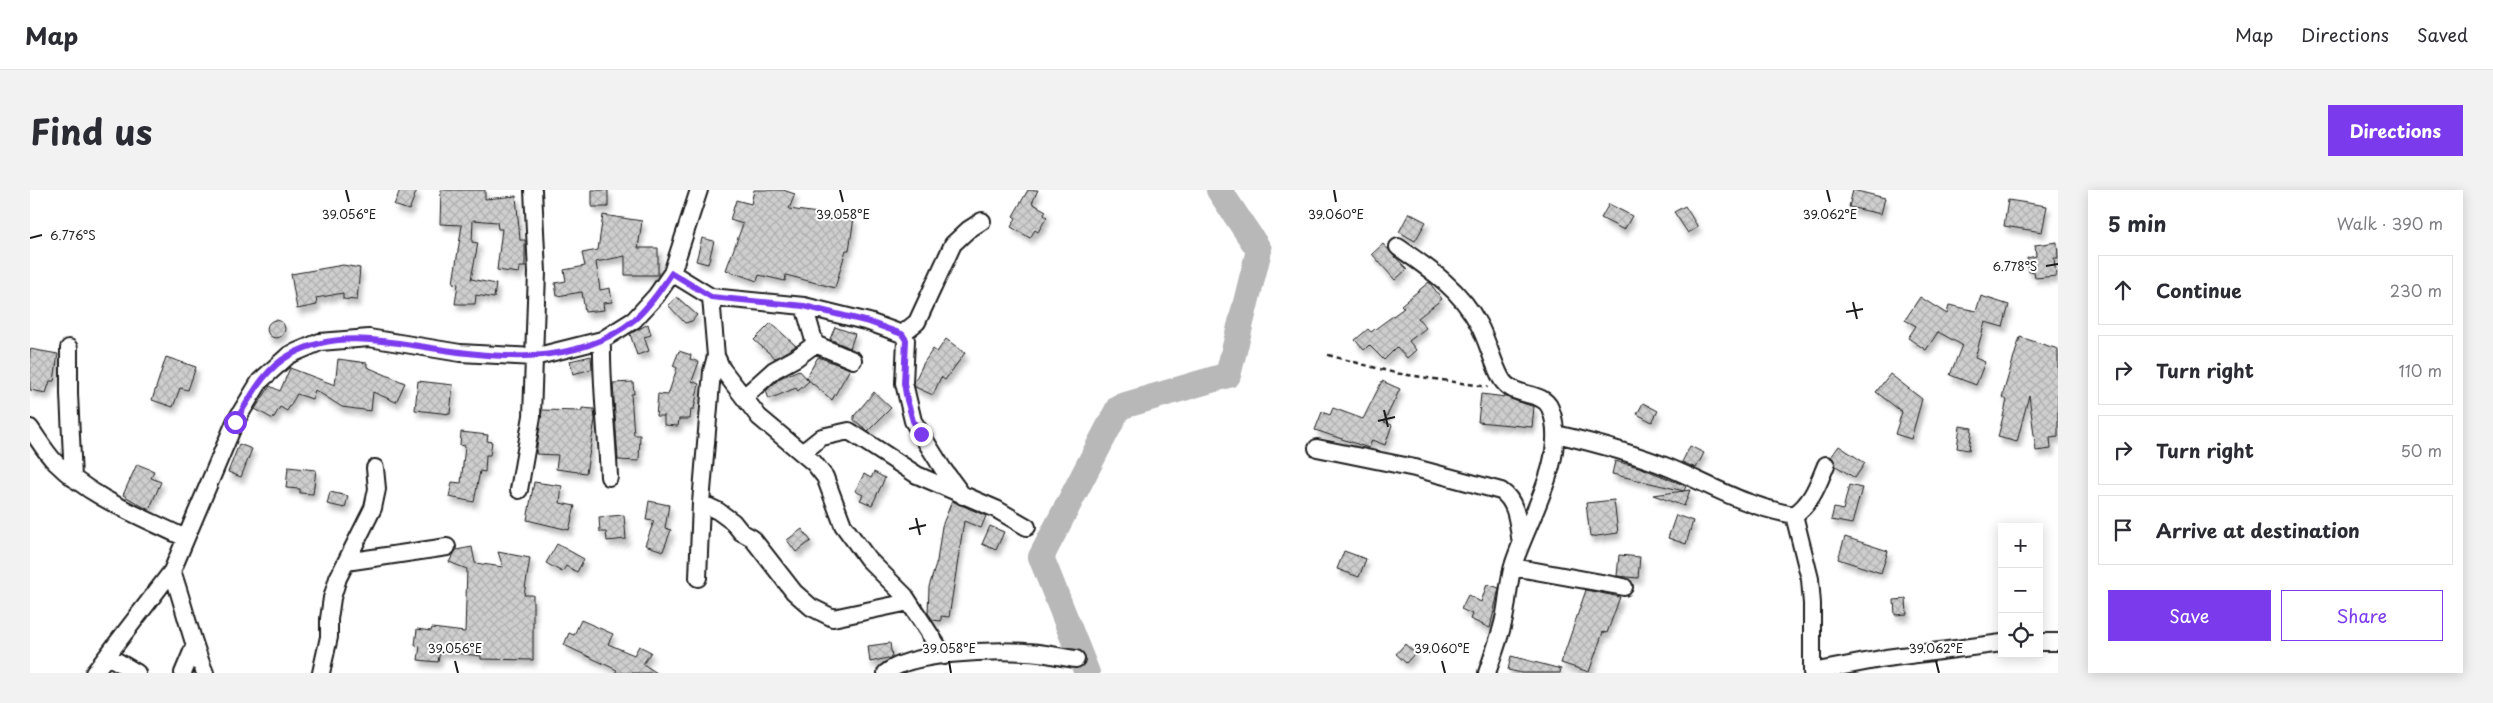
<!DOCTYPE html>
<meta charset="utf-8">
<style>
:root{--surface:#fff;--page:#f2f2f3;--text:#2b2b33;--muted:#7c7c81;--line:#e1e1e2;--accent:#7c3aed}
body{margin:0;font-family:"Playpen Sans",sans-serif;background:var(--page);color:var(--text)}
.controls{position:absolute;right:15px;bottom:15px;display:grid;overflow:hidden;border-radius:0px;box-shadow:0 2px 12px #0003}
.controls button{width:45px;height:45px;display:grid;place-items:center;padding:0;border:0;border-bottom:1px solid var(--line);background:var(--surface);color:var(--text);font:25px sans-serif}
.stop{position:absolute;width:15px;height:15px;margin:-11px;border:4px solid #7c3aed;border-radius:50%;background:#fff}
.stop.end{background:#7c3aed;border-color:#fff;box-shadow:0 1px 5px #0008}
.list{margin:0;padding:0;list-style:none}
h2{display:flex;justify-content:space-between;align-items:center;height:65px;margin:0;padding:0 20px;font-size:21px}
h2 small{font-size:16px;font-weight:400;color:var(--muted)}
.list li{display:grid;grid-template-columns:32px 1fr auto;gap:15px;align-items:center;box-sizing:border-box;height:70px;margin:0 10px 10px;padding:0 10px;border:1px solid var(--line);border-radius:0px}
.list b{display:block;font-size:19px;white-space:nowrap}
.list em{font-size:16px;font-style:normal;color:var(--muted)}
.actions{display:flex;gap:10px;padding:15px 20px}
.actions a{flex:1;padding:11px 0;border:1px solid var(--accent);border-radius:0px;text-align:center;font-size:18px;color:var(--accent)}
.actions .main{background:var(--accent);color:#fff}
.icon{flex:none;width:28px;height:28px;fill:none;stroke:currentColor;stroke-width:2;stroke-linecap:round;stroke-linejoin:round}
.map{position:relative;flex:none;width:2028px;height:483px;overflow:hidden;border-radius:0px}
header{display:flex;align-items:center;gap:30px;box-sizing:border-box;height:70px;padding:0 25px;background:var(--surface);border-bottom:1px solid var(--line)}
header strong{font-size:24px}
nav{display:flex;gap:28px;margin-inline-start:auto;font-size:18px}
.intro{display:flex;align-items:center;justify-content:space-between;box-sizing:border-box;height:120px;padding:0 30px}
h1{margin:0;font-size:35px}
.button{padding:12px 22px;border-radius:0px;background:var(--accent);color:#fff;font-size:18px;font-weight:700}
main{display:flex;gap:30px;padding:0 30px}
aside{flex:1;background:var(--surface);border-radius:0px;box-shadow:0 2px 12px #0003}
.map>svg:first-child{display:block}
.lines{fill:none;stroke-linecap:round;stroke-linejoin:round}
.river{stroke:#b8b8b8;stroke-width:26}
.building{fill:url(#building-cross-hatch);stroke:#1c1c1c;filter:url(#shadow)}
.minor-casing{stroke:#1c1c1c;stroke-width:20}
.path{stroke:#1c1c1c;stroke-width:2.5;stroke-dasharray:5 4;stroke-linecap:butt}
.minor{stroke:#fff;stroke-width:16}
.route{stroke:#7c3aed;stroke-width:6}
.ticks{fill:none;stroke:#1c1c1c;stroke-width:2}
.ticks-label{font-size:12px;text-anchor:middle;fill:#1c1c1c;stroke:#fff;stroke-width:4;stroke-linejoin:round;paint-order:stroke}
</style>
<header>
<strong>Map</strong>
<nav><a>Map</a><a>Directions</a><a>Saved</a></nav>
</header>
<div class="intro"><h1>Find us</h1><a class="button">Directions</a></div>
<main>
<div class="map">
<svg width="2028" height="483" viewBox="0 0 2028 483">
<defs>
<pattern id="building-cross-hatch" width="8" height="8" patternUnits="userSpaceOnUse" patternTransform="scale(1.25)"><rect width="8" height="8" fill="#cecece"/><path d="M0 0l8 8M0 8l8-8" fill="none" stroke="#b0b0b0"/></pattern>
<filter id="shadow"><feDropShadow dx="3" dy="5.5" stdDeviation="2.5" flood-color="#0004"/></filter>
</defs>
<rect width="100%" height="100%" fill="#fff"/>
<filter id="ink" filterUnits="userSpaceOnUse"><feTurbulence type="fractalNoise" baseFrequency=".02" numOctaves="2"/><feDisplacementMap in="SourceGraphic" scale="10" xChannelSelector="R" yChannelSelector="G"/><feConvolveMatrix kernelMatrix="1 2 1 2 8 2 1 2 1" color-interpolation-filters="sRGB"/></filter>
<g filter="url(#ink)">
<g class="lines">
<path class="river" d="M1057,483L1011,367L1089,217L1198,185L1229,60L1189,0"/>
</g>
<path class="building" d="M370,0H387L379,20L364,15Z
M411,0H455V9L486,6L490,50H495V77H490L489,83L467,80L472,39H468L467,32L443,30L442,52L448,53L441,89L466,94L464,108L446,105L445,114H425L428,94L423,93L432,35L410,34Z
M562,0H578V17H562Z
M724,0H753L765,4L759,19L824,28L819,60H816L805,98L756,85L755,91L729,85L727,91L696,80L713,34L700,30L706,10L721,14Z
M998,0H1008L1002,13L1016,21L1014,25L1017,27L1008,42L1005,40L1000,48L981,37L986,28L983,26Z
M1823,0L1855,8L1851,24L1819,17Z
M1978,10L2017,16L2012,42L1974,36Z
M1579,14L1602,26L1594,40L1571,28Z
M1655,16L1668,37L1658,43L1644,22Z
M1379,23L1396,32L1385,51L1369,42Z
M573,25L612,31L608,58H628V85H595V66L566,72L570,100L580,98L582,112L573,113L574,120L555,122L552,102L527,106L525,93L536,91L534,80L555,76L552,63L568,60Z
M672,48L684,51L678,74L666,71Z
M2027,52L2028,68H2024L2026,86L2005,88L2004,81L1999,82L1997,68L2006,66L2005,55Z
M1353,54L1377,79L1365,90L1342,64Z
M313,75L330,78L327,110L313,109V103L286,108L287,115L267,119L261,84Z
M1399,92L1412,109L1388,128L1396,138L1379,151L1386,160L1377,168L1367,157L1354,170L1339,155L1334,160L1325,150L1338,139L1341,142L1374,118L1371,115Z
M1951,106L1979,115L1973,137L1955,132L1945,168L1955,172L1946,195L1920,185L1932,155L1908,142L1896,160L1878,148L1886,136L1875,130L1890,107L1917,124L1919,115L1946,121Z
M647,107L667,125L662,131L655,133L638,115Z
M237 139a9 9 0 1 1 18 0a9 9 0 1 1-18 0Z
M741,133L766,156L745,168L724,150Z
M618,134L621,145L614,147L619,161L607,165L600,144Z
M805,137L825,144L820,158L800,149Z
M1990,147L2028,159V247L2020,248L2021,259L2006,261L1999,205L1987,252L1968,247L1977,210L1972,207Z
M916,149L935,163L915,190L911,187L903,205L885,197L884,193L893,174L903,159L907,162Z
M0,159L28,164L24,191H20L16,203L0,200Z
M649,161L661,165L660,169L669,172L662,191L669,194L664,219H661L660,229H649L648,236L634,235V226H626L628,204L638,205L647,178L643,176Z
M561,166L562,179L543,184L540,171Z
M136,167L166,177L158,200L150,198L143,217L122,210Z
M788,167L820,179L802,210L776,188Z
M308,169L337,173V177L375,193L366,212L343,202L341,221L312,217L285,200L282,209L267,204L257,221L250,217L243,229L225,219L240,196L250,201L260,178L305,195Z
M769,180L779,191L768,201L766,198L739,209L736,201L750,188Z
M1860,184L1892,209L1881,249L1865,244L1872,222L1846,202Z
M388,191L423,195L420,224L385,220Z
M1352,191L1370,199L1354,232L1362,235L1355,255L1342,250L1339,258L1285,240L1292,222L1300,225L1303,218L1333,229Z
M603,192L604,204H601L604,245H610L609,271L588,270L583,193Z
M844,202L861,218L838,241L824,230V226Z
M1451,204L1476,207L1504,217L1502,237L1448,232Z
M1613,213L1628,221L1622,232L1607,224Z
M552,218L564,219L565,230L556,283L526,279L528,265L506,264L512,220L552,221Z
M1930,236L1942,238L1939,260L1927,258Z
M431,242L458,245L457,251L462,252L460,265H456L455,282L450,281L444,312L419,307L422,292L431,293L435,256L430,255Z
M209,254L222,259L211,287L198,282Z
M1660,256L1674,263L1666,278L1652,272Z
M1809,256L1835,273L1825,288L1806,276L1801,267Z
M1585,271L1609,277L1656,296L1654,301L1660,300L1654,316L1623,305L1654,301L1582,284Z
M107,274L124,281L121,288L131,292L119,320L93,305Z
M258,277L286,280L283,304L270,303V299L256,298Z
M844,282L855,288L842,315L830,310L833,305L825,301L834,284L841,288Z
M504,292L532,296L530,313L545,316L539,340L497,330Z
M1819,295L1832,298L1822,334L1801,330L1804,318L1813,320Z
M300,302L318,306L315,318L297,314Z
M1584,310L1588,343L1560,347L1556,313Z
M619,311L639,315L635,338L641,340L633,361L615,355L624,331L616,330Z
M922,311L956,326L951,338L934,331L919,427L911,426V431L903,430L898,423L899,397L907,371L912,336Z
M594,325L596,349L577,351L576,342H570L569,327Z
M1646,325L1663,331L1656,354L1638,348Z
M960,336L974,342L966,360L952,354Z
M772,339L781,351L766,362L757,350Z
M1815,347L1858,361L1851,383L1808,369Z
M527,354L554,369L547,382L536,376L532,382L516,373Z
M442,357L445,373L473,377L468,362L500,368L494,405H503V470L451,469V466L410,461L408,472L388,470L390,456L385,455L387,439L401,441L402,438L435,442L437,379L419,372L426,360Z
M1314,361L1336,369L1329,387L1307,379Z
M1589,365L1610,367L1608,388L1587,386Z
M1457,394L1469,398L1460,438L1440,429L1442,424L1431,419L1438,405L1451,412Z
M1556,400L1590,407L1577,443L1573,442L1559,482L1531,473Z
M1876,409L1877,424L1865,425L1864,410Z
M551,430L583,444L578,454L604,465L609,456L621,462L613,474L627,483H585L587,480L534,455L539,443L544,445Z
M860,453L862,467L840,472L838,456Z
M1375,454L1385,463L1376,473L1366,464Z
M1481,466L1531,479L1530,483H1492L1478,480Z"/>
<g class="lines">
<defs>
<path id="minor" d="M1368,57C1400,79 1431,100 1449,135C1458,152 1462,171 1471,188C1482,209 1513,200 1520,218C1540,266 1497,330 1483,376C1478,394 1478,411 1474,429C1470,447 1463,465 1457,483
M642,83L681,107L774,116L839,132L872,144L876,150L874,193L883,231L913,279L933,306
M681,107L686,166L692,179L729,227L784,273L795,287L813,335L838,369L875,406L914,466
M774,116L785,154L823,170
M872,144L887,132L923,54L938,40L952,31
M572,150C571,195 577,241 579,287
M39,158V204L43,288
M714,207L744,180L766,168L785,154
M0,238C8,249 16,263 25,272C61,308 110,326 155,348
M1526,244C1565,253 1603,263 1640,278C1685,297 1714,316 1764,325C1782,313 1788,294 1796,275
M1287,258L1385,278L1471,301C1488,312 1488,336 1491,354
M772,263L792,247L819,241L887,285L966,319L997,337
M489,300L502,226L507,82L503,0
M671,313L688,321L703,332L711,342L722,348L764,402L781,417L803,428L879,412
M1764,325L1780,389L1782,414V483
M316,372L417,357
M1483,377L1594,397
M142,381C154,415 161,450 175,483
M668,388L671,313L682,181L686,166
M2009,452H2028
M78,466L107,483
M1782,482L1856,468L1972,453
M64,483L142,381L205,232L230,191L259,165L290,152L339,148L430,163L504,167L572,150L604,130L626,106L642,83L669,0
M153,483L164,457
M291,483L299,447V429L302,408L308,388L343,318L347,299L345,278
M856,483C879,462 963,460 996,462C1012,462 1029,467 1046,469"/>
</defs>
<use href="#minor" class="minor-casing"/>
<path class="path" d="M1298,165L1365,183L1458,197"/>
<use href="#minor" class="minor"/>
</g>
</g>
<g class="lines" filter="url(#ink)">
<path class="route" d="M205,232C220,208 234,179 260,165C301,142 345,149 389,156C459,168 544,179 604,130C619,117 631,99 642,83L681,107L774,116L839,132L872,144L876,150L874,193L877,210L883,231L891,244"/>
</g>
<path class="ticks" d="M316,0L319,12M810,0L813,12M1304,0L1306,12M1797,0L1800,12M0,48L12,45M2016,76L2028,74M1823,112L1827,129M1816,122L1833,119M1354,220L1358,237M1348,231L1365,227M886,328L890,345M879,339L896,335M425,471L428,483M919,471L921,483M1412,471L1415,483M1906,471L1909,483"/>
<g class="ticks-label">
<text x="319" y="29">39.056°E</text>
<text x="813" y="29">39.058°E</text>
<text x="1306" y="29">39.060°E</text>
<text x="1800" y="29">39.062°E</text>
<text x="43" y="50">6.776°S</text>
<text x="1985" y="81">6.778°S</text>
<text x="425" y="463">39.056°E</text>
<text x="919" y="463">39.058°E</text>
<text x="1412" y="463">39.060°E</text>
<text x="1906" y="463">39.062°E</text>
</g>
</svg>
<div class="controls">
<button>+</button>
<button>−</button>
<button><svg class="icon" aria-label="locate" viewBox="0 0 24 24"><circle cx="12" cy="12" r="6"/><path d="M12 2v4M12 18v4M2 12h4M18 12h4"/></svg></button>
</div>
<div class="stop" style="left:205px;top:232px"></div>
<div class="stop end" style="left:891px;top:244px"></div>
</div>
<aside>
<h2>5 min<small>Walk · 390 m</small></h2>
<ul class="list">
<li><svg class="icon" aria-label="ahead" viewBox="0 0 24 24"><path d="M12 20V5M6 11l6-6 6 6"/></svg><div><b>Continue</b></div><em>230 m</em></li>
<li><svg class="icon" aria-label="right" viewBox="0 0 24 24"><path d="M7 20v-9h11M14 6l5 5-5 5"/></svg><div><b>Turn right</b></div><em>110 m</em></li>
<li><svg class="icon" aria-label="right" viewBox="0 0 24 24"><path d="M7 20v-9h11M14 6l5 5-5 5"/></svg><div><b>Turn right</b></div><em>50 m</em></li>
<li><svg class="icon" aria-label="arrive" viewBox="0 0 24 24"><path d="M6 21V4h12l-3 4 3 4H6"/></svg><div><b>Arrive at destination</b></div></li>
</ul>
<div class="actions"><a class="main">Save</a><a>Share</a></div>
</aside>
</main>
